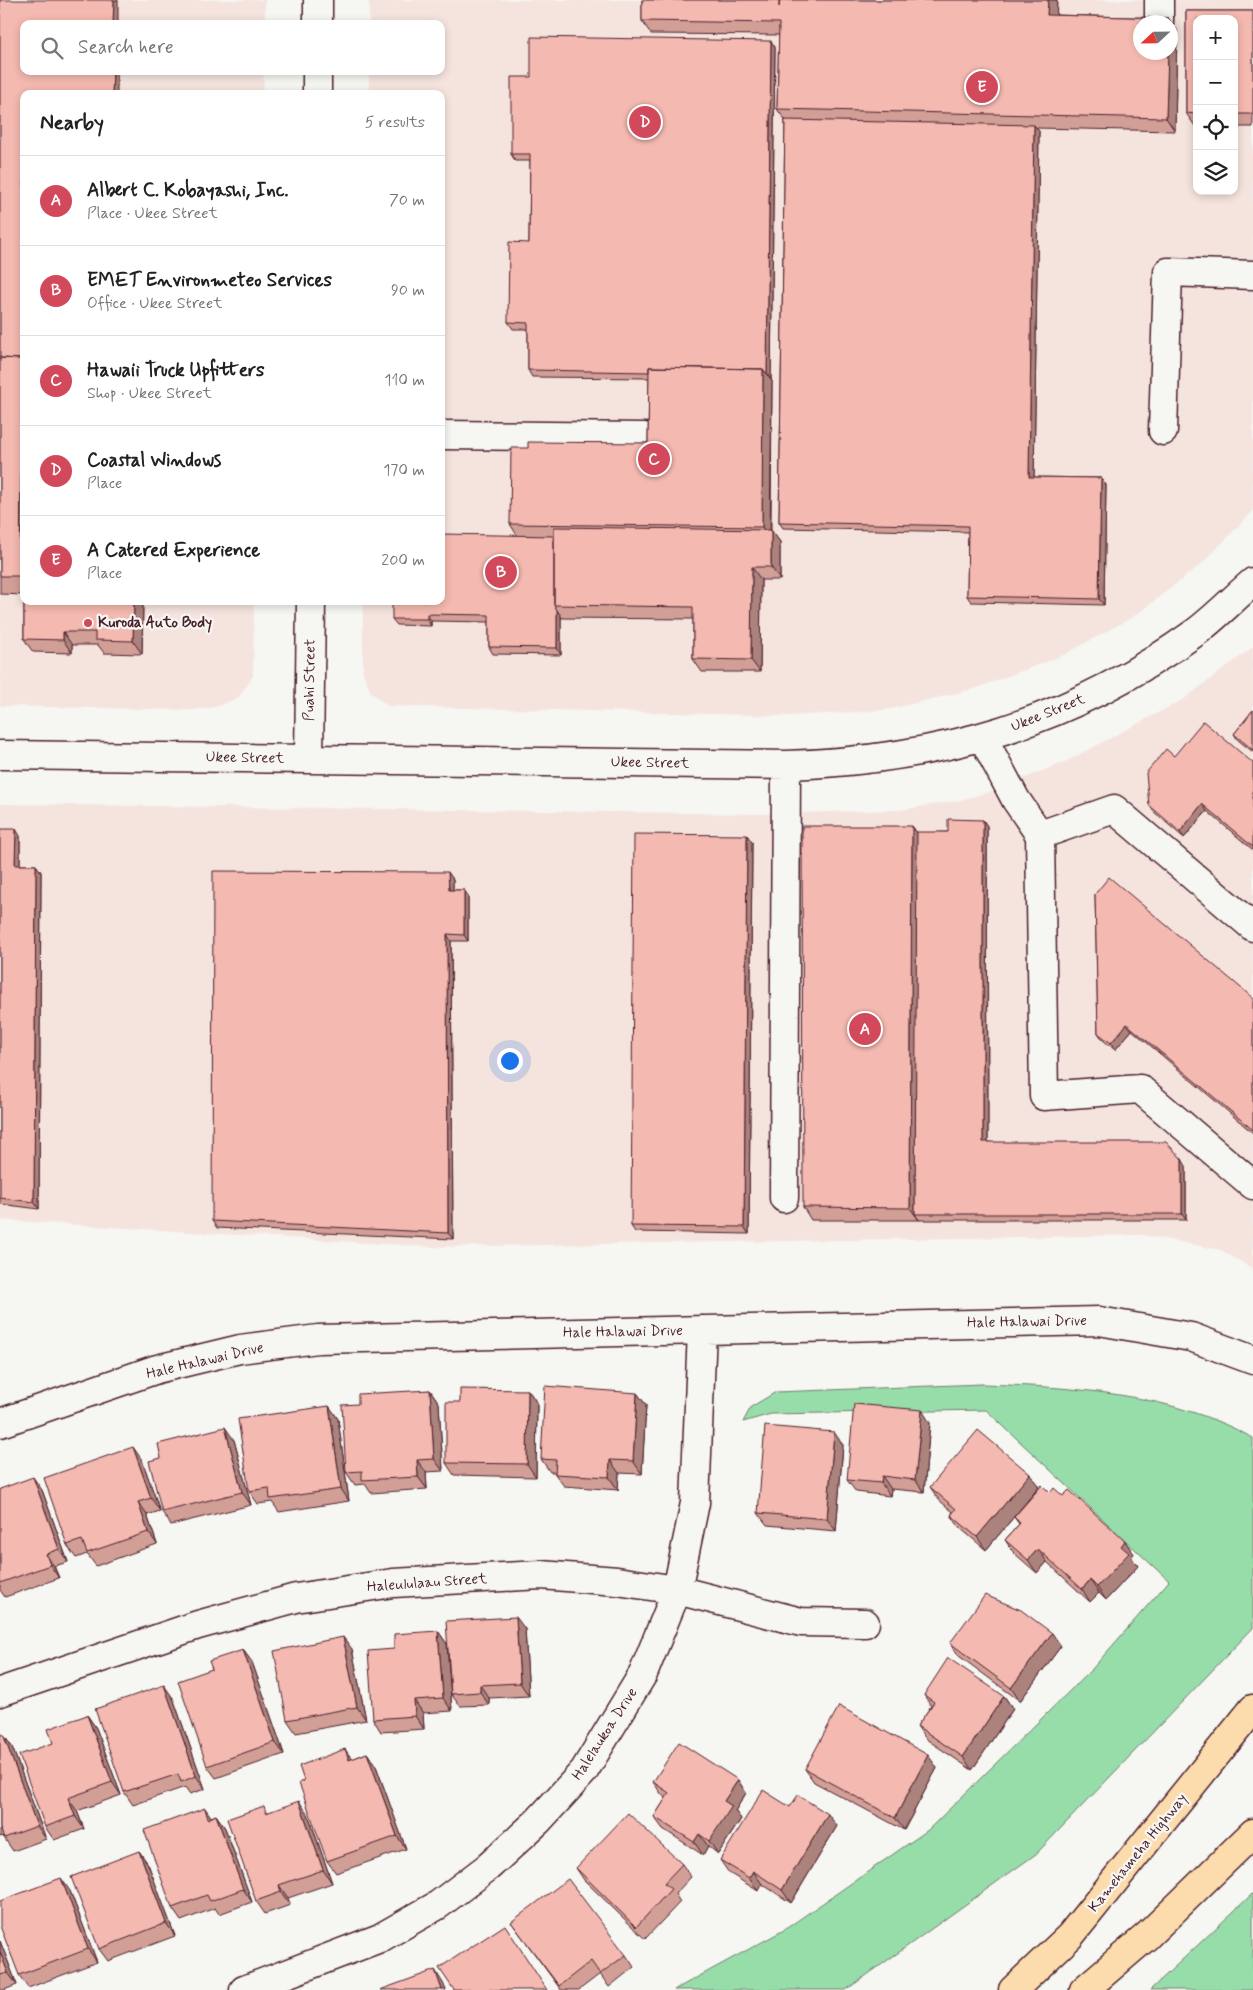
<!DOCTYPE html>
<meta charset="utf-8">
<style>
:root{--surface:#fff;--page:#f2f2f2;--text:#202124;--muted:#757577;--line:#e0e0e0;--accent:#d1495b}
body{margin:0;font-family:Mynerve,sans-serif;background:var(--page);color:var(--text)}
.controls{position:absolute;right:15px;top:15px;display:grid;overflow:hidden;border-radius:10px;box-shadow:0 2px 8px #0003}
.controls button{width:45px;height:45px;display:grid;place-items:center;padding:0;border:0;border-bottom:1px solid var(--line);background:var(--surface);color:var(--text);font:25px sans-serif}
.compass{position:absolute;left:1133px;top:15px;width:45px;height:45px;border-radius:50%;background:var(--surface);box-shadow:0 2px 8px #0003;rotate:248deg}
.you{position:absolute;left:509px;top:1060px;width:18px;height:18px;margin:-12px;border:4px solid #fff;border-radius:50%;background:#1a73e8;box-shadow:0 0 0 8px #1a73e833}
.badge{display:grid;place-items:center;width:32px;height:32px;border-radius:50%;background:var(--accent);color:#fff;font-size:16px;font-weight:700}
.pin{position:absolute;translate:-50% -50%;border:2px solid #fff;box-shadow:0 1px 5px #0006}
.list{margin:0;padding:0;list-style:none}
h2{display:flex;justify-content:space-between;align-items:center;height:65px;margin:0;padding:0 20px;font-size:21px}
h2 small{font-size:16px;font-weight:400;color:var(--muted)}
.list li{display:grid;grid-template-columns:32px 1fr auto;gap:15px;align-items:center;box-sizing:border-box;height:90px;padding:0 20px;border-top:1px solid var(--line)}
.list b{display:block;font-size:19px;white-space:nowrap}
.list p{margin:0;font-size:16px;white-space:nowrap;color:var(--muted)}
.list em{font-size:16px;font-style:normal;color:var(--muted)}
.icon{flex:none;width:28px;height:28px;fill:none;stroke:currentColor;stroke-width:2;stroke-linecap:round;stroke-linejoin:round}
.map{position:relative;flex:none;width:1253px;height:1990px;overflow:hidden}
.search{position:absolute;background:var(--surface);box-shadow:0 2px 8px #0003;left:20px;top:20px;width:425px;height:55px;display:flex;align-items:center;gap:12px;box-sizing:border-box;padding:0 18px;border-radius:10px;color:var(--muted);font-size:19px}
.panel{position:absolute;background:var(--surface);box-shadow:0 2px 8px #0003;left:20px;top:90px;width:425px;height:515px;border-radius:10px}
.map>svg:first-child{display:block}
.built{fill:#f5e4de;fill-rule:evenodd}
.green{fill:#97ddaa;stroke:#707e6a}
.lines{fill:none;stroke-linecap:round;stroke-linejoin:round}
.minor-casing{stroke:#4a1f2b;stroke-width:31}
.major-casing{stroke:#4a1f2b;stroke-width:31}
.minor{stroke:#f6f6f2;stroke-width:28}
.major{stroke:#fcdcac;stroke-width:28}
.wall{fill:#d29f97;stroke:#4a1f2b}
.shaded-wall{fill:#ab827b;stroke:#4a1f2b}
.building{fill:#f4b9b0;stroke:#4a1f2b}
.poi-dot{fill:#d1495b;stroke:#f6f6f2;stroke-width:2}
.labels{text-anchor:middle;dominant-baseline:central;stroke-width:4.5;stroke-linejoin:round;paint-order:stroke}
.poi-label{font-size:15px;font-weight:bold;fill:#4a1f2b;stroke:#f6f6f2;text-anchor:start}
.street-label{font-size:15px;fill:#4a1f2b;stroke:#f6f6f2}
</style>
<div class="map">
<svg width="1253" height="1990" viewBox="0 0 1253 1990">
<rect width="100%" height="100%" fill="#f6f6f2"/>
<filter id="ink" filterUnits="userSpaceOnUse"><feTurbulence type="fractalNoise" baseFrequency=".02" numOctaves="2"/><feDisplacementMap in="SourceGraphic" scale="10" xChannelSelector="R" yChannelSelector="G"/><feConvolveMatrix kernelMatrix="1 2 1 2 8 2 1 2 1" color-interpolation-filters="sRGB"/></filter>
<g filter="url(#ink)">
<path class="built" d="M0,0H265V24H24V71H264L263,94H24V601H254L253,676L239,697L216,707L194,710L0,706Z
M369,0H1253V511L1203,563L1136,615L1064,655L974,689L886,710L790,716L388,706L371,692L363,673V601H441V94H369V71H441V24H369ZM1197,19H1234V191H1197ZM1140,22H1170V52H1140Z
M1253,647V1269L1221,1250L1143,1235L431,1247L0,1220V804L759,814L900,810L956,801L993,791L1067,761L1184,699Z"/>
<path class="green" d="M982,1384C1074,1387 1171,1393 1253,1438V1628L1036,1854L846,1990H674L784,1930L928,1830L1093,1668L1169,1581L986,1410L771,1414L743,1422L751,1407L776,1392Z
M1253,1893V1990H1150L1249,1897Z"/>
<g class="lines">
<defs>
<path id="minor" d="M1159,22V0
M318,24V0
M317,94V71
M1163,431L1168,272L1253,275
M441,435L644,437
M983,738L1016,800L1040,835L1044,1096L1140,1089L1253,1185
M0,755L786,765C940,760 1070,723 1196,632C1216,617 1234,598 1253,582
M309,759L311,601
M1040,835L1114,809L1253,927
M784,1198L786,765
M0,1423L157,1369L240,1349L318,1339L1099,1321L1191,1337L1253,1360
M0,1692L198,1625L296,1598L393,1583L541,1575L617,1581L677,1590L801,1622L865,1623
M244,1990L380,1938L438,1905L488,1867L538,1821L584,1771L643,1674L677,1590L695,1503L702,1330"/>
<path id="major" d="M1013,1990L1070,1936L1253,1709
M1084,1990L1147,1936L1253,1833"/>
</defs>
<use href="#minor" class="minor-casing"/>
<use href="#major" class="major-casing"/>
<use href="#minor" class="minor"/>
<use href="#major" class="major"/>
</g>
<path class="wall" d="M0,0L24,94V595L0,594Z
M642,0H1057L1056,15L1168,18L1177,30L1175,131L1036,128L1039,131L1034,477L1101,478L1106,485L1104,605L971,602L967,596L968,532L783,528L779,522L785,120L777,109L779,35L651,34L642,21Z
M1186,11H1253V127H1234V19H1197V126H1195L1186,113Z
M775,47L771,380L772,381L771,530L780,542V580H761L760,672H702L693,659V619L562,618L561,616V655L493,654L489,647V622L431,621V626L397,625L392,619L517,535L510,524L528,448L648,443L649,378L532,377L528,370V329H513L508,322L529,243L530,161H515L511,154L531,77Z
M24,601H143L142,654L104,653L98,645H72V653L33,652L24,639Z
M1253,710V752L1238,740L1234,734Z
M1174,756L1253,763V850L1207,811L1184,838L1154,812L1149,805Z
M983,820L987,826L988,1142L1186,1166V1220H919V1219V1220H811L803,1207L912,826L917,833L948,832Z
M0,829L20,836V865H36L41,872L39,1209L0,1204Z
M752,842L749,1234L635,1232L631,1226Z
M453,879V890H464L468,896V941H451L453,1239L217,1228L212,1221Z
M1095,894L1253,998V1133L1132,1030L1115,1050L1103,1040L1098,1033Z
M430,1390L439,1403L443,1471L426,1472L427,1489L371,1493L365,1484L355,1485L346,1472L358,1404Z
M528,1390L537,1403L536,1477L454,1475L446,1463L460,1402Z
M637,1393L646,1405L642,1474L619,1473L618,1490L564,1486L555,1474V1472H550L541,1459Z
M329,1406L338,1419L349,1501L279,1512L272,1502L258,1504L249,1491Z
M930,1423L924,1492L891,1489L890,1496L856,1492L847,1480Z
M234,1440L251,1505L171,1525L162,1512Z
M843,1445L836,1531L767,1525L758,1513Z
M142,1460L160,1511L147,1515L157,1544L96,1566L87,1554L76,1558L67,1545Z
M930,1487H1039L986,1550L960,1528L951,1515L953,1512L939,1500Z
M0,1489L42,1490L68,1562L54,1566L59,1578L5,1597L0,1590Z
M1050,1493L1063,1496L1125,1541L1134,1554L1131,1557L1138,1566L1106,1600L1099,1593L1090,1602L1047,1562L1037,1573L1014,1553L1005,1540L1019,1524L1014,1517Z
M525,1629L529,1696L489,1698V1705L460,1706L451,1694Z
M438,1631L447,1644L452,1711L423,1713L424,1729L381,1732L373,1719L394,1649Z
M950,1643L1061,1646L1020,1701L959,1656Z
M352,1649L366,1720L296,1733L287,1720Z
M243,1650L252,1662L284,1754L216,1778L207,1766L212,1669Z
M924,1695L1004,1696L1013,1709L972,1770L926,1739L917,1726L931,1706Z
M173,1698L205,1789L190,1794L185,1787L133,1805L124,1792Z
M87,1715L96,1728L121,1795L77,1811L84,1829L54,1840L45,1827L53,1743Z
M3,1734L12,1747L46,1839L13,1851L3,1836L0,1837V1736Z
M367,1753L376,1766L406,1849L336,1873L327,1861L352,1759Z
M937,1768L904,1830L814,1782L805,1769Z
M738,1780L746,1793L735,1811L741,1819L718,1854L708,1846L703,1855L663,1829L654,1817L666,1798L662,1795L653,1782Z
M790,1807L837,1826L791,1903L762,1884L758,1891L729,1873L720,1860Z
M269,1812L308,1814L332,1883L288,1898L290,1905L265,1914L256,1901Z
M216,1815L225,1828L252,1902L219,1914L215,1908L181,1921L172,1908L211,1817Z
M139,1851L148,1864L175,1936L108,1961L99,1949Z
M682,1864L691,1877L675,1894L680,1902L645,1939L584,1880L576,1868Z
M70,1891L97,1962L28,1988L19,1975Z
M511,1922L626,1955L634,1967L609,1987L600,1974L579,1990H561Z
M0,1941L17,1985L4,1990H0Z"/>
<path class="shaded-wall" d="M114,0H118V24H113Z
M1048,0H1057L1056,28L1047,15Z
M1168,18L1177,30L1175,131L1166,118L1168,52H1170V22H1168Z
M771,41L775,47L771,380L767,374Z
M113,71H117V94H112Z
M1034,125L1039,131L1034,483L1029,477Z
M22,359L24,361V582L20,576Z
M763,369L772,381L770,540L762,527Z
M1101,478L1106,485L1104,605L1099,599Z
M771,530L780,542V580L771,567Z
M752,567L761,580L760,672L751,660Z
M134,601H143L142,654L133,641Z
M557,610L561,616V655L557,648Z
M427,614L431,621V626L427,619Z
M63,632L72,645V653L63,640Z
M1202,804L1207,811L1184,838L1180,832Z
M983,820L987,826L988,1149L983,1142Z
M912,826L921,838L915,1214L919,1220L910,1208Z
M16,829L20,836V872L15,865Z
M747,835L752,842L749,1234L744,1227Z
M36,865L41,872L39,1209L34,1202Z
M448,872L453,879V897L449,890Z
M464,890L468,896V941L464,935Z
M447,934L451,941L453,1239L448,1233Z
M1127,1024L1132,1030L1115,1050L1111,1043Z
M1182,1159L1186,1166V1220L1182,1214Z
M430,1390L439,1403L443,1471L434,1459Z
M528,1390L537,1403L536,1477L527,1464Z
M637,1393L646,1405L642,1474L633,1461Z
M329,1406L338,1419L349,1501L341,1489Z
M922,1410L930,1423L924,1492L915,1480Z
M225,1427L234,1440L251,1505L242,1492Z
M834,1432L843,1445L836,1531L827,1519Z
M133,1447L142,1460L160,1511L151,1498Z
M417,1460L426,1472L427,1489L418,1477Z
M610,1460L619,1473L618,1490L609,1477Z
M1030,1474L1039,1487L986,1550L977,1537Z
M882,1476L891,1489L890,1496L881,1483Z
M33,1477L42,1490L68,1562L59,1549Z
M138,1502L147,1515L157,1544L148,1532Z
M1125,1541L1134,1554L1131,1557L1138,1566L1106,1600L1097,1587L1121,1546Z
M1038,1549L1047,1562L1037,1573L1028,1560Z
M46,1554L54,1566L59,1578L50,1565Z
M1090,1580L1099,1593L1090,1602L1082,1589Z
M516,1617L525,1629L529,1696L520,1683Z
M438,1631L447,1644L452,1711L443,1698Z
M1052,1633L1061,1646L1020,1701L1011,1688Z
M343,1637L352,1649L366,1720L357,1707Z
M243,1650L252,1662L284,1754L275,1742Z
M164,1685L173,1698L205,1789L196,1776Z
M480,1685L489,1698V1705L480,1692Z
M1004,1696L1013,1709L972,1770L963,1757Z
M414,1700L423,1713L424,1729L415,1716Z
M87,1715L96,1728L121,1795L112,1782Z
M3,1734L12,1747L46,1839L37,1826Z
M345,1749L354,1762L349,1760Z
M367,1753L376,1766L406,1849L397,1836Z
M928,1755L937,1768L904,1830L895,1818Z
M738,1780L746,1793L735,1811L741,1819L718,1854L709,1841L724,1801Z
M68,1798L77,1811L84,1829L75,1816Z
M299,1801L308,1814L332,1883L323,1870Z
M205,1808L214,1821L208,1819Z
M828,1814L837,1826L791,1903L782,1890Z
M216,1815L225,1828L252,1902L243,1889Z
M699,1834L708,1846L703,1855L694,1842Z
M139,1851L148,1864L175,1936L166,1923Z
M753,1871L762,1884L758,1891L749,1878Z
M61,1878L70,1891L97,1962L88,1949Z
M279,1885L288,1898L290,1905L281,1892Z
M0,1941L17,1985L8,1973L0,1952Z
M435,1970L443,1983L446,1990H442Z"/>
<path class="building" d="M0,0H114L113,24H24V71H113L112,94H24V361L22,359L0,358Z
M642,0H779V7L780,0H1048L1047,15L1168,18V22H1140V52H1168L1166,118L777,109L779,23L642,21Z
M1186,11H1253V114H1234V19H1197V114L1186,113Z
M531,37L771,41L767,374L763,369L649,367V372L528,370V323L508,322L509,242L529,243L530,154H511V77H531Z
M785,120L1034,125L1029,477L1101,478L1099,599L967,596L968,526L779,522Z
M0,358L22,359L20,576H0Z
M649,367L763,369L762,527L510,524L511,448H528V442L648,443Z
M554,527L771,530V567H752L751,660L693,659V607L554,605Z
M441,534L554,536V605L557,610V648L489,647V615L427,614V619H392V601H441Z
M24,601H134L133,641L95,640V632H63V640L24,639Z
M1253,710V750L1234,734Z
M1203,721L1253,763V847L1202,804L1180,832L1149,805L1146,773L1166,749L1174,756Z
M948,819L983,820V1142H1166L1182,1159V1214H915L917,832H948Z
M802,826H912L910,1208L803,1207Z
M0,829H16L15,865H36L34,1202L0,1198Z
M634,834L747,835L744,1227L631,1226Z
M213,871L448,872L449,890H464V935L447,934L448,1233L212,1221Z
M1109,877L1253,998V1130L1127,1024L1111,1043L1098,1033L1095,894Z
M545,1386L637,1393L633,1461L610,1460L609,1477L555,1474L556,1460L541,1459Z
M460,1389L528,1390L527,1464L446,1463V1402H460Z
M430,1390L434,1459L417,1460L418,1477L362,1480V1471L346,1472L342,1405L358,1404V1394Z
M854,1404L922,1410L915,1480L882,1476L881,1483L847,1480Z
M329,1406L341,1489L270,1499L269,1488L249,1491L238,1419Z
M765,1426L834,1432L827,1519L758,1513Z
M225,1427L242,1492L162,1512L149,1461L161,1458L158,1444Z
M978,1430L1030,1474L977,1537L951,1515L956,1509L930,1487Z
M133,1447L151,1498L138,1502L148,1532L87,1553L82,1540L67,1545L44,1478Z
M33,1477L59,1549L46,1554L50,1565L0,1583V1489Z
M1042,1485L1050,1493L1054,1488L1063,1496L1069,1490L1125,1541L1121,1546L1129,1553L1097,1587L1090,1580L1082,1589L1038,1549L1028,1560L1005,1540L1020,1523L1014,1517Z
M985,1595L1021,1610L1052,1633L1011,1688L950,1643Z
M516,1617L520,1683L480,1685V1692L451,1694L446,1621Z
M438,1631L443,1698L414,1700L415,1716L373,1719L368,1651L394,1649V1634Z
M343,1637L357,1707L287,1720L274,1651Z
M243,1650L275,1742L207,1766L178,1681L212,1669L209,1661Z
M948,1658L1004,1696L963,1757L917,1726L934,1702L924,1695Z
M164,1685L196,1776L181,1782L178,1774L124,1792L95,1709Z
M839,1706L928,1755L895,1818L805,1769Z
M87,1715L112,1782L68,1798L75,1816L45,1827L19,1755L53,1743L48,1729Z
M3,1734L37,1826L4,1838L0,1828V1736Z
M679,1742L738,1780L724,1801L732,1806L709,1841L699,1834L694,1842L654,1817L669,1793L653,1782Z
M345,1749L349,1760L367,1753L397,1836L327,1861L299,1783L304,1781L299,1766Z
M763,1790L790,1807L798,1795L828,1814L782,1890L753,1871L749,1878L720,1860Z
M299,1801L323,1870L279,1885L281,1892L256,1901L227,1819L264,1806L266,1813Z
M205,1808L208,1819L216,1815L243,1889L210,1901L207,1895L172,1908L144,1830Z
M628,1813L682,1864L664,1883L671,1889L636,1927L576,1868Z
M139,1851L166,1923L99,1949L71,1877Z
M61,1878L88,1949L19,1975L0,1926V1901Z
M568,1879L626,1955L600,1974L591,1961L559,1986L511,1922Z
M505,1925L547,1990H454L439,1968Z
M0,1952L8,1973L0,1975Z
M435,1970L442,1990H380Z"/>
</g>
<circle class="poi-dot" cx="88" cy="623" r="5"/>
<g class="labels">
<g class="poi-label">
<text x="98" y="623">Kuroda Auto Body</text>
</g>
<g class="street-label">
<text transform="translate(310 680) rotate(-89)">Puahi Street</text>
<text transform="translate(1048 713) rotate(-22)">Ukee Street</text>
<text transform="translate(245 758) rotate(1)">Ukee Street</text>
<text transform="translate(650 763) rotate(1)">Ukee Street</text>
<text transform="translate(1027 1322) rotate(-1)">Hale Halawai Drive</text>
<text transform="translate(623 1332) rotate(-1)">Hale Halawai Drive</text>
<text transform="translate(205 1361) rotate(-13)">Hale Halawai Drive</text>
<text transform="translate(427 1583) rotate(-4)">Haleululaau Street</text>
<text transform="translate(605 1734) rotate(-57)">Halelaukoa Drive</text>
<text transform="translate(1138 1853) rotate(-51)">Kamehameha Highway</text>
</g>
</g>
</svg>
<div class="controls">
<button>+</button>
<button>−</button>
<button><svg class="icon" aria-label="locate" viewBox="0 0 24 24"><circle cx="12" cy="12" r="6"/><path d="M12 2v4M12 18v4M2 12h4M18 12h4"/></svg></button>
<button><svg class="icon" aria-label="layers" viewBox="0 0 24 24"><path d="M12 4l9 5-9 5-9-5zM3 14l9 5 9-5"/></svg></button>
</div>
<svg class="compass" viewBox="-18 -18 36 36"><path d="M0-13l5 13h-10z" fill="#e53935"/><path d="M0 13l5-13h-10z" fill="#757577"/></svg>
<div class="you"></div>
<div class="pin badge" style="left:865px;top:1029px">A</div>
<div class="pin badge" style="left:501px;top:572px">B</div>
<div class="pin badge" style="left:654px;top:459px">C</div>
<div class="pin badge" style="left:645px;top:122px">D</div>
<div class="pin badge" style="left:982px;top:87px">E</div>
<div class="search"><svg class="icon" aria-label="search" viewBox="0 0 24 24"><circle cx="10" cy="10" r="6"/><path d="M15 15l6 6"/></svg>Search here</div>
<section class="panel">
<h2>Nearby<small>5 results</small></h2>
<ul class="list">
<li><span class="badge">A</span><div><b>Albert C. Kobayashi, Inc.</b><p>Place · Ukee Street</p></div><em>70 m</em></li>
<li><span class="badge">B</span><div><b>EMET Environmeteo Services</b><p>Office · Ukee Street</p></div><em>90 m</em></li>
<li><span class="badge">C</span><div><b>Hawaii Truck Upfitters</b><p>Shop · Ukee Street</p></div><em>110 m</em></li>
<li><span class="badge">D</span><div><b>Coastal Windows</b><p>Place</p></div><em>170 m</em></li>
<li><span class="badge">E</span><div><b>A Catered Experience</b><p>Place</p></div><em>200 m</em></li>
</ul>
</section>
</div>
